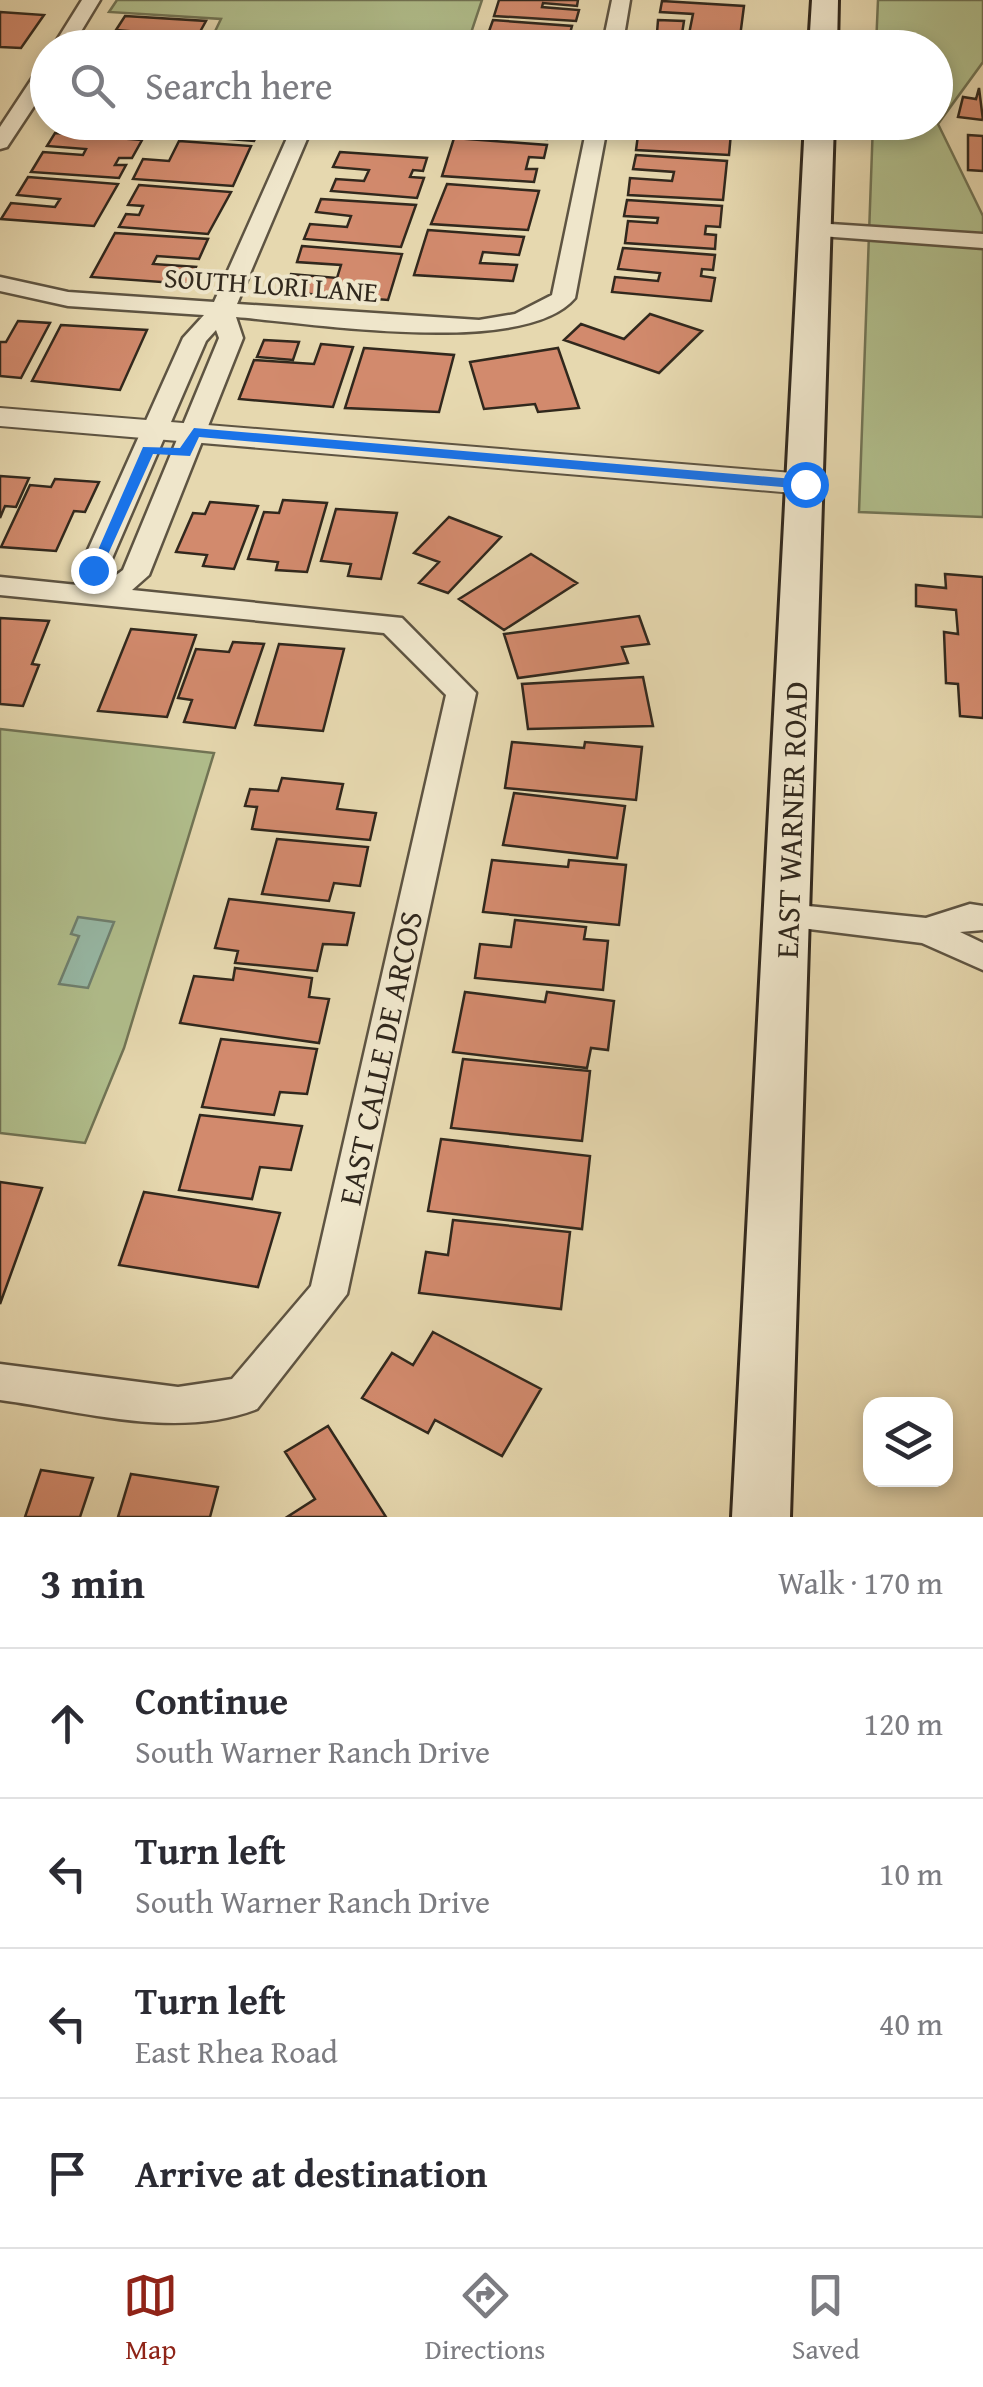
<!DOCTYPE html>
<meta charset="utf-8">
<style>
:root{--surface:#fff;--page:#f7f7f7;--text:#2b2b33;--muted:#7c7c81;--line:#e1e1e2;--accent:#8f2418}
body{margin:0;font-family:"Gentium Book Plus",serif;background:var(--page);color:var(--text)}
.controls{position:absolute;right:30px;bottom:30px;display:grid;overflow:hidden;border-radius:20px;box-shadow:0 5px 15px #0003}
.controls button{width:90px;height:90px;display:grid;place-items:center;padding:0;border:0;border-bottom:2px solid var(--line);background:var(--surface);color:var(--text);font:50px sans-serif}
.stop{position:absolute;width:30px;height:30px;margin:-22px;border:8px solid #1a73e8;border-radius:50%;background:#fff}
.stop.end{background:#1a73e8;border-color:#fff;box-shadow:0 2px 10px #0008}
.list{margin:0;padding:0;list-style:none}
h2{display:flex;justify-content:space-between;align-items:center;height:130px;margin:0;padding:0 40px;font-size:42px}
h2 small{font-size:32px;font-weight:400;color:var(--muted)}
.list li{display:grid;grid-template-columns:65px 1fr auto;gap:30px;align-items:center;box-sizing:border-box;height:150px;padding:0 40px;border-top:2px solid var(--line)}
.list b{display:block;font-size:38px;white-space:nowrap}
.list p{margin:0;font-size:32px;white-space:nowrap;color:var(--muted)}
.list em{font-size:32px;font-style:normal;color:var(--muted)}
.icon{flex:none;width:55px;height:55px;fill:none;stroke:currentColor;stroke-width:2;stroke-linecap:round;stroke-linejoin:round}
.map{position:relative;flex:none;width:983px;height:1517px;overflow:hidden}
.search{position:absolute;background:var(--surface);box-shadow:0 5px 15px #0003;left:30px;right:30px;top:30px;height:110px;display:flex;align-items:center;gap:25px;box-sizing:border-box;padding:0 35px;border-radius:55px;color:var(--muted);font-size:38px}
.sheet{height:730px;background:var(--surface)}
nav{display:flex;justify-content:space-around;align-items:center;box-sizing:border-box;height:140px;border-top:2px solid var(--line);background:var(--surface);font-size:28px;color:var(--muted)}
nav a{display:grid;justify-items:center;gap:5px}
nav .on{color:var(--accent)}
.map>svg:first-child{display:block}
.green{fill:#b1bf8d;stroke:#717455;stroke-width:2.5}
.water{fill:#97baa8;stroke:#6e8070;stroke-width:2.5}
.building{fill:#d28a6d;stroke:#31281d;stroke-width:2.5}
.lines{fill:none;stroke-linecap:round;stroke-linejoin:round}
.minor-casing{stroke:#5e5442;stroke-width:5}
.tertiary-casing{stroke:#5e5442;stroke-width:4}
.secondary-casing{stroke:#31281d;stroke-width:6}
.minor{fill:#efe6cb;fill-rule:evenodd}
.tertiary{fill:#efe6cb;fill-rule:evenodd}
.secondary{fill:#efe6cb;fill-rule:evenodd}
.route{fill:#1a73e8}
.labels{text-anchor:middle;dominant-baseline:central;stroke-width:8;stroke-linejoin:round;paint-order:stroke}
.far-street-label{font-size:28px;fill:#31281d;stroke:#efe6cb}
.street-label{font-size:32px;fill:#31281d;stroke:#efe6cb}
</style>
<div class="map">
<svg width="983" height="1517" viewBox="0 0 983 1517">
<rect width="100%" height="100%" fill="#e6d8af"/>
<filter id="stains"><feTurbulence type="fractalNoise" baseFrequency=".002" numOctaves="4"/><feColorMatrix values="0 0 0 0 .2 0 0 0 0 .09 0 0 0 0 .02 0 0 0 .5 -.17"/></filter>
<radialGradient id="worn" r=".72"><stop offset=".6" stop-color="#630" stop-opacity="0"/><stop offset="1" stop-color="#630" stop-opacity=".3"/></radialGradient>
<path class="green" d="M117,0H482L468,42L318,32L311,47L207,48L221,19L109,12Z
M878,0H983V62L938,124L983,216V517L859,512L873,123L936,122V48L876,47Z
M0,729L214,753L124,1048L85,1143L0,1133Z"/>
<path class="water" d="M78,917L114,922L88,988L59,984L79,936L71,934Z"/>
<path class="building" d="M499,0H578L577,6L543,3L542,7L579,10L576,21L494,16Z
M662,1L744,6L740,37L689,34L693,14L660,12Z
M0,12L44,15L21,48L0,47Z
M125,16L206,21L191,48H104L111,36L149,39L152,33L116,30Z
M493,20L572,26L569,37L538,35L536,43L571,48H483Z
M658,20L684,21L682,34L657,33Z
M979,88L983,120L958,117L963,97L976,99Z
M85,122H150L144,134L81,129Z
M170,122H226L261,127L254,141L164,134Z
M459,122H520L550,124L547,139L456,134Z
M642,122H732L729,155L636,150L638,135L674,137L675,127Z
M55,133L142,140L132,158H119L115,165H126L119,178L31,172L43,152L83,155L86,149L47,146Z
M968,135L983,136V171L968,170Z
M454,138L547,145L544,158L529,157L526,169H537L534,182L442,176Z
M179,141L251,146L233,186L133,179L143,159L169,161Z
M340,152L427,158L423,171L413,170L410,177L424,178L417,198L331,191L336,179L364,181L369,170L333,167Z
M636,155L727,161L723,200L628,195L630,178L672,181L674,172L633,169Z
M28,177L118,184L94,226L1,219L11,203L55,207L60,199L17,195Z
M447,184L539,191L528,230L431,224Z
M139,185L231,192L208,234L119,227L126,214L139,215L143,206L128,205Z
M321,199L416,205L401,247L304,239L310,224L347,227L351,216L316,212Z
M627,200L722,206L720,227L706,226L705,234L716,235L715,249L625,243L628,221L657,223L658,218L624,216Z
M428,230L524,237L519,255L483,252L480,263L517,265L513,281L414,275Z
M115,233L208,239L199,259L157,256L153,264L196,267L189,284L91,277Z
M302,246L402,254L388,300L283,292L291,274L337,278L341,265L297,262Z
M623,248L715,255L713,270L702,269L701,276L715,278L711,301L612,292L615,277L658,281L660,273L618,269Z
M650,314L702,331L659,373L564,340L581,324L624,339Z
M18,321L50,323L21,378L0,376V342H6Z
M61,325L147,330L120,390L32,381Z
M264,340L299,342L293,360L257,357Z
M321,344L353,347L333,407L239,399L254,360L314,364Z
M364,348L454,355L439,412L345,408Z
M558,348L579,408L538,412L535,404L484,409L470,362Z
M0,476L29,478L16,507L5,506L0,518Z
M55,479L99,482L85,512L74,511L56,551L1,547L30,485L51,487Z
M283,500L327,503L307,572L276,570L278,562L248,559L264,512L279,513Z
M210,502L258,506L234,569L203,566L207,555L176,552L193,513L205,514Z
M336,509L397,513L381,579L348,576L351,564L321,561Z
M449,517L501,537L448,593L419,583L439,562L414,553Z
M531,554L577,583L504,630L459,599Z
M945,574L983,577V718L960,716L958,684L946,683L944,632L958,634L956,610L916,606V585L946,588Z
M639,616L649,644L622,647L628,663L518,678L504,634Z
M0,618L49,621L32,664L39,665L23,706L0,704Z
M131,629L196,635L167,717L98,711Z
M233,642L264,644L235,728L184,722L192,700L178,698L196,649L229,652Z
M279,644L344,649L323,731L255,725Z
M643,677L653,726L528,729L522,684Z
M512,742L584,748L585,742L642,747L636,800L505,788Z
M282,778L343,784L337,809L376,813L370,840L252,829L257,807L245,806L250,789L278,791Z
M514,793L625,806L617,858L503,845Z
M277,839L368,847L360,886L334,883L329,901L262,894Z
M492,860L568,867L569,860L626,865L619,925L483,912Z
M229,899L354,913L347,945L323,944L317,971L235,963L238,951L215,948Z
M515,920L586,927L584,939L608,941L603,990L475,978L480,944L511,947Z
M235,968L312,978L309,997L329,999L319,1043L180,1023L194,976L233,980Z
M465,992L545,1002L547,992L614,1001L608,1050L591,1048L587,1068L453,1052Z
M221,1039L317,1049L307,1094L280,1092L274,1115L202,1107Z
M463,1059L590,1071L582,1141L451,1128Z
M200,1115L302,1126L291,1170L260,1167L252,1199L179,1190Z
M441,1139L590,1156L582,1229L428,1211Z
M0,1182L42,1188L0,1304Z
M144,1192L280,1213L258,1287L119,1265Z
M453,1220L570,1232L561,1309L419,1293L426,1252L448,1255Z
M433,1332L541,1389L502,1456L435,1420L428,1433L362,1398L392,1353L413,1365Z
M328,1426L386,1517H287L315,1499L285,1452Z
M41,1470L93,1478L80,1517H25Z
M131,1474L218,1487L210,1517H118Z"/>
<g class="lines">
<defs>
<path id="minor" d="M82,0H100L71,48H52Z
M612,0H630L622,48H602Z
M632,42H678L687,48H623Z
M48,63V85L7,147L0,149V127L41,65Z
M301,122H323L307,139L237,304L479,320L515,314L552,295L588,122H608L575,298C525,358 311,323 236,317L243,338L149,575L132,590L402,618L476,693L347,1294L257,1409C177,1440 82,1411 0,1400V1364L178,1387L232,1379L311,1286L446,695L384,633L0,595V577L87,586L79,570L183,338L204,315L68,306L0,291V277L68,292L214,302L288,136ZM216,330L219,338L123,570L111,579L107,570L206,341Z
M815,223L983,234V248L807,235V225Z
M788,904L926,918L970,904L983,906V930L960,932L983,943V970L922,943L777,925L772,916L777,907Z"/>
<path id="tertiary" d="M0,408L805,474L821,484L805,494L0,426Z"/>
<path id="secondary" d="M812,0H838L837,48H809Z
M805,122H834L790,1517H732Z"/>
</defs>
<use href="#minor" class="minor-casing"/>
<use href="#tertiary" class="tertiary-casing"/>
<use href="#secondary" class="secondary-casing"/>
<use href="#minor" class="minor"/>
<use href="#tertiary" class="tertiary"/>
<use href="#secondary" class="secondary"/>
</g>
<path class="route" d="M194,428L805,480L812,484L805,489L199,437L190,456L153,454L101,570L88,573L143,447L180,448Z"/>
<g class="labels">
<g class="far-street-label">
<text transform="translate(271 284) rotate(4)">SOUTH LORI LANE</text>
</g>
<g class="street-label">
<text transform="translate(791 820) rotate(-88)">EAST WARNER ROAD</text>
<text transform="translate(380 1058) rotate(-78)">EAST CALLE DE ARCOS</text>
</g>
</g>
<rect width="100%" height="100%" filter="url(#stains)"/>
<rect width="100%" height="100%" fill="url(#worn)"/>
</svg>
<div class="controls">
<button><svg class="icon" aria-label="layers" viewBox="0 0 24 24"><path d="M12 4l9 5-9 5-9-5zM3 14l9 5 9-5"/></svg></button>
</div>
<div class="stop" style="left:805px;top:484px"></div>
<div class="stop end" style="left:93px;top:570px"></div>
<div class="search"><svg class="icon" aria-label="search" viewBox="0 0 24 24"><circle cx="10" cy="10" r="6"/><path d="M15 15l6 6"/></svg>Search here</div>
</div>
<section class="sheet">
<h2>3 min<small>Walk · 170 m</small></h2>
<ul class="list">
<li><svg class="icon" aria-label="ahead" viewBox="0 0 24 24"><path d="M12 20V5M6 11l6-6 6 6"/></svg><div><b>Continue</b><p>South Warner Ranch Drive</p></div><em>120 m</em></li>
<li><svg class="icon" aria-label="left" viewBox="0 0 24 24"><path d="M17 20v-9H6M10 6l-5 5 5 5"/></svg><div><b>Turn left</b><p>South Warner Ranch Drive</p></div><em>10 m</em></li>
<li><svg class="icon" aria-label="left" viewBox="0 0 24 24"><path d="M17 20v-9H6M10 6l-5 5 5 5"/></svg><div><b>Turn left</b><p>East Rhea Road</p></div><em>40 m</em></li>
<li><svg class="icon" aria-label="arrive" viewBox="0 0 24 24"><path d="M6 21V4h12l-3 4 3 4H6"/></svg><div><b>Arrive at destination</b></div></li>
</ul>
</section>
<nav>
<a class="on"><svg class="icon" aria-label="map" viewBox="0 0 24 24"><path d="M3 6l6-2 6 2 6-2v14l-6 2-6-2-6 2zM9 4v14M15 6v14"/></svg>Map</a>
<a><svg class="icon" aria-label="directions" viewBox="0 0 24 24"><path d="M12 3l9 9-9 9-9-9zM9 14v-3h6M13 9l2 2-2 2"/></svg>Directions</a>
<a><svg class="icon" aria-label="saved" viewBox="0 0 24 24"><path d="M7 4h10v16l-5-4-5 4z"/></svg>Saved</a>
</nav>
